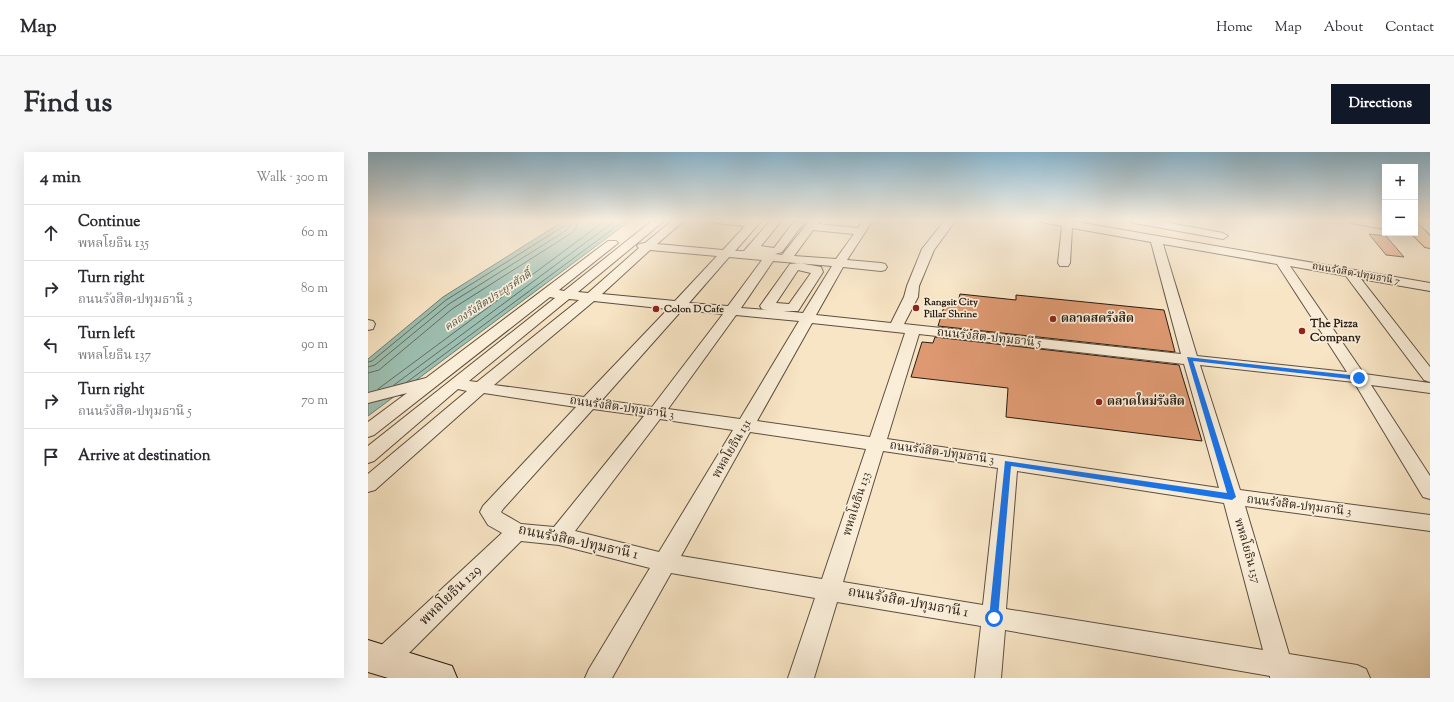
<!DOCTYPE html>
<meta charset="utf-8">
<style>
:root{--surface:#fff;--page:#f7f7f7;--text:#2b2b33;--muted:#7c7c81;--line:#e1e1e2;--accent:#111827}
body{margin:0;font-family:"Sorts Mill Goudy","Noto Serif Thai",serif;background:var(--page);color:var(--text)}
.controls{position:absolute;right:12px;top:12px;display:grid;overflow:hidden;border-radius:0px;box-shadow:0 4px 16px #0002}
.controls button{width:36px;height:36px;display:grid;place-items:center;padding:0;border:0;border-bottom:1px solid var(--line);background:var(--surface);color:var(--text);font:20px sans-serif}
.stop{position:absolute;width:12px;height:12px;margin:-9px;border:3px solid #1a73e8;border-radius:50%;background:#fff}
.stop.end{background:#1a73e8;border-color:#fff;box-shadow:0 1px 4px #0008}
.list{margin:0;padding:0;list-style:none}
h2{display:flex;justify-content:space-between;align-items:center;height:52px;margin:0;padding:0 16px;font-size:17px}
h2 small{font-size:13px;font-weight:400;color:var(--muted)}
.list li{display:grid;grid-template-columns:26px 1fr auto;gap:12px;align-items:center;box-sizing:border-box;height:56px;padding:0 16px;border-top:1px solid var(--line)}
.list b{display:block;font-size:15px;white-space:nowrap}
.list p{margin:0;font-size:13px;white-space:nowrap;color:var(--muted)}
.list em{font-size:13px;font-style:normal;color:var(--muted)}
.icon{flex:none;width:22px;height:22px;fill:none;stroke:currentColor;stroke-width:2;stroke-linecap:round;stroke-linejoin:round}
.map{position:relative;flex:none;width:1062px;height:526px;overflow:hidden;border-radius:0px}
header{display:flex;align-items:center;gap:24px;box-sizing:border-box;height:56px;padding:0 20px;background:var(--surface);border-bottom:1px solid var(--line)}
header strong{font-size:19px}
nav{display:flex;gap:22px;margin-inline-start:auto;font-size:14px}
.intro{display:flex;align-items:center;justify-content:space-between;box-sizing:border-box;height:96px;padding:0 24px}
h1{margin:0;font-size:28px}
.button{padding:10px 18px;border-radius:0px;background:var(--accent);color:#fff;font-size:14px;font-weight:700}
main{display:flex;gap:24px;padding:0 24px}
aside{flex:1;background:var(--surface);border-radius:0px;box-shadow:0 4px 16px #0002}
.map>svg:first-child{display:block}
.water{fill:#9dbfb1;stroke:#6f7e72}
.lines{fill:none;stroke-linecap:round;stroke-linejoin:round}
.shore{stroke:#636e62;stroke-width:1}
.building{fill:#de9972;stroke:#291d14}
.street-casing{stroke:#5d4f40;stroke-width:2}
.secondary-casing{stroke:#291d14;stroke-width:2}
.primary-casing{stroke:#291d14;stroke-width:2}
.street{fill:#faeed9;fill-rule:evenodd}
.secondary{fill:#faeed9;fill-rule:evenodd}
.primary{fill:#ecc282;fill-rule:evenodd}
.route{fill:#1a73e8}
.poi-dot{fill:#8f2418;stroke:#faeed9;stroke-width:1.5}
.labels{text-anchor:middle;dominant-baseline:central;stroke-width:3.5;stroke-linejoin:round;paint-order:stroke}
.far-street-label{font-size:10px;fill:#291d14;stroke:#faeed9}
.far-poi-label{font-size:10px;font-weight:bold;fill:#291d14;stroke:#faeed9;text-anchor:start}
.far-water-label{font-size:11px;font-style:italic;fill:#52564b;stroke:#faeed9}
.poi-label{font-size:12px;font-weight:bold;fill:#291d14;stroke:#faeed9;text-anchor:start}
.street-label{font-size:12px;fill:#291d14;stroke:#faeed9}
.near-street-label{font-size:14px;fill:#291d14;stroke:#faeed9}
</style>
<header>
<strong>Map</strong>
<nav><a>Home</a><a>Map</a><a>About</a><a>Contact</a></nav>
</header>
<div class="intro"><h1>Find us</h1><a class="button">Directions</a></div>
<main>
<aside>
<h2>4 min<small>Walk · 300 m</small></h2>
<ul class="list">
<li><svg class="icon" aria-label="ahead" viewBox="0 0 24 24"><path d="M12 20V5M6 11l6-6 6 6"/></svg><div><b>Continue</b><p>พหลโยธิน 135</p></div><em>60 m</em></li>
<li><svg class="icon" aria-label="right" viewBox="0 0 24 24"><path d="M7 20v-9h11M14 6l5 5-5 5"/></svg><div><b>Turn right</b><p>ถนนรังสิต-ปทุมธานี 3</p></div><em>80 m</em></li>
<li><svg class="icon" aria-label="left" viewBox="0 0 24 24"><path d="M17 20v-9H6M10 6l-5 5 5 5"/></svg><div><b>Turn left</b><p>พหลโยธิน 137</p></div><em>90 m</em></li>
<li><svg class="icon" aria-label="right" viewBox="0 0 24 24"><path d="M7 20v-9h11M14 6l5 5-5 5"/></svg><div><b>Turn right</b><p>ถนนรังสิต-ปทุมธานี 5</p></div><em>70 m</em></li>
<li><svg class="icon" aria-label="arrive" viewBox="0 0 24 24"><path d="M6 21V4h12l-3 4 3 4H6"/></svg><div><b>Arrive at destination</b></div></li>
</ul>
</aside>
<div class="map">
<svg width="1062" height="526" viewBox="0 0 1062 526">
<rect width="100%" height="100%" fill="#f8e5c5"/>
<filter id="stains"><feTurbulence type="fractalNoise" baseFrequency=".005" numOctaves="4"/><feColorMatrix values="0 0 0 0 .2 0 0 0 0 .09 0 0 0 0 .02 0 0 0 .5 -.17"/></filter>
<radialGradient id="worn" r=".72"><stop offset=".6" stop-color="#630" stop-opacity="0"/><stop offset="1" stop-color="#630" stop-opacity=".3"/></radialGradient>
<path class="water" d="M197,68H263L0,264V207L75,145Z"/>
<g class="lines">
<path class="shore" d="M0,210L4,209L78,148L196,74L198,68
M0,215L7,213L81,152L199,78L202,74L203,68
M0,221L11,218L84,157L202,82L208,77L209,68
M39,230L257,68
M26,233L248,68
M10,237L238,68"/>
</g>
<path class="building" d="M1001,82L1018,84L1036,105L1018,103Z
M592,142L648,148V143L796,158L807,200L570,174L578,148L590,150Z
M567,185L811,213L834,289L638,265L640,236L543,225L554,190L565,191Z"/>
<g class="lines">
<defs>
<path id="street" d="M285,68H297L210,140L220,141L271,96L269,94L271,92L277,91L305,68H317L289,92L355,98L377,74L348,71L343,68H394L367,99H376L403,68H414L393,94L406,96L427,68H438L414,100L407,102L414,103L442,68H453L450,72L490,76L495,68H505L479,108L513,111L517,112L519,115L517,118L513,119L475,115L448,163L523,171L536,145L539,134L554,97L577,68H588L566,98L551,134L550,145L536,172L813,202L783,90L704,76L702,111L700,114H692L690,111L694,74L673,70L672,68H697L1062,131V139L993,127L1062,215V230L1056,228L978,124L922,114L996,222L1062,231V241L1003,233L1062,324V347L1055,345L986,230L832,213L872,338L1062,363V379L877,354L921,502L989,513L998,517L1002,526H902V524L637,478L633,526H607L613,474L469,450L446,526H420L447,446L303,421L244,526H217L221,517L282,416L191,393L153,389L25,517L16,520L7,517L3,508L7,499L134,381L120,373L112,360L115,354L208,255L116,241L7,338L0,340V322L99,239L90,237L6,309L0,311V294L187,146L182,145L6,283L0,285V270L39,241L0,251V241L58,226L240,89H248L250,91L191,138L196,139ZM445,78L486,82L468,107L426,104ZM795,92L909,112L979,220L829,204ZM282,98L349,104L307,149L234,142ZM361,105L394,108L360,154L321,151ZM405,109L464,114L435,161L415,159H430L455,120L453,115L431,111L422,112L392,154L394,157L399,158L373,156ZM430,118L443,121L421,152L408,151ZM201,147L211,148L109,230L101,229ZM226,149L300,157L216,245L126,233ZM314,158L355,162L284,255L234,248ZM368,163L431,169L372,267L300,257ZM444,171L537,181L502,285L389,269ZM551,182L816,212L851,336L519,287ZM225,257L276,264L186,375L153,372L134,361L133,360L135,357ZM292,267L365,278L291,400L207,379ZM382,280L498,297L454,427L313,404ZM515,299L630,316L615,453L475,430ZM649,319L856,351L895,498L638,457Z
M761,68H786L855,81L860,84L855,87L766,71Z
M978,68H1003L1017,71V77L983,71Z
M0,168L5,169L7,172L5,177L0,178Z"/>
<path id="secondary" d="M0,488L84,514L89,526H20L0,520Z"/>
<path id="primary" d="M1047,73L1052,74L1062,84V96L1057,95L1043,81H1047Z"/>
</defs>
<use href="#street" class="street-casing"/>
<use href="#secondary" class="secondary-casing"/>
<use href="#primary" class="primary-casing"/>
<use href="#street" class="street"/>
<use href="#secondary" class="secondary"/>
<use href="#primary" class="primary"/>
</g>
<linearGradient id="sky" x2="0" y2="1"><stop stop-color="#8ab8d2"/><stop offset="0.48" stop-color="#fcf3e5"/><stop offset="1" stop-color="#fcf3e5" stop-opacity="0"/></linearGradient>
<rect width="1062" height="142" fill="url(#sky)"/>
<path class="route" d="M819,205L991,224L994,226L991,228L825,209L868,345L864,348L643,314L630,466L629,469L626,470L622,469L621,466L637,309L859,341Z"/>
<g class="poi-dot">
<circle cx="548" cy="156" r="4"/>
<circle cx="288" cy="157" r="4"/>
<circle cx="685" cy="167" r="4"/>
<circle cx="934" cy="179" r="4"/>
<circle cx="731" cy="250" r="4"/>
</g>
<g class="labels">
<g class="far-street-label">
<text transform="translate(988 122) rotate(10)">ถนนรังสิต-ปทุมธานี 7</text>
</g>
<g class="far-poi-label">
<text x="556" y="150">Rangsit City<tspan x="556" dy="12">Pillar Shrine</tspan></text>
<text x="296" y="157">Colon D Cafe</text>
</g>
<g class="far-water-label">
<text transform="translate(120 149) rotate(-33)">คลองรังสิตประยูรศักดิ์</text>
</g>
<g class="poi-label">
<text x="693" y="167">ตลาดสดรังสิต</text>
<text x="942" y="172">The Pizza<tspan x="942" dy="14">Company</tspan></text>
<text x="739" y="250">ตลาดใหม่รังสิต</text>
</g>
<g class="street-label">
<text transform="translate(621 186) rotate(6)">ถนนรังสิต-ปทุมธานี 5</text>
<text transform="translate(254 256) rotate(8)">ถนนรังสิต-ปทุมธานี 3</text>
<text transform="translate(364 297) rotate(-60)">พหลโยธิน 131</text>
<text transform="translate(574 301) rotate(8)">ถนนรังสิต-ปทุมธานี 3</text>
<text transform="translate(489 352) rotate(-72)">พหลโยธิน 133</text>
<text transform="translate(931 354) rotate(7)">ถนนรังสิต-ปทุมธานี 3</text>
<text transform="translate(879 399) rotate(74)">พหลโยธิน 137</text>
</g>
<g class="near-street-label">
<text transform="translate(210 391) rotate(12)">ถนนรังสิต-ปทุมธานี 1</text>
<text transform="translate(83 444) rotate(-44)">พหลโยธิน 129</text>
<text transform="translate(540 451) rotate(10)">ถนนรังสิต-ปทุมธานี 1</text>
</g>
</g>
<rect width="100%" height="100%" filter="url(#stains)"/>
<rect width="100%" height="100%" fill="url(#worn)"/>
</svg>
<div class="controls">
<button>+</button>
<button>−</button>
</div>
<div class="stop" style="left:626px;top:466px"></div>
<div class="stop end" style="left:991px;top:226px"></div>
</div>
</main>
